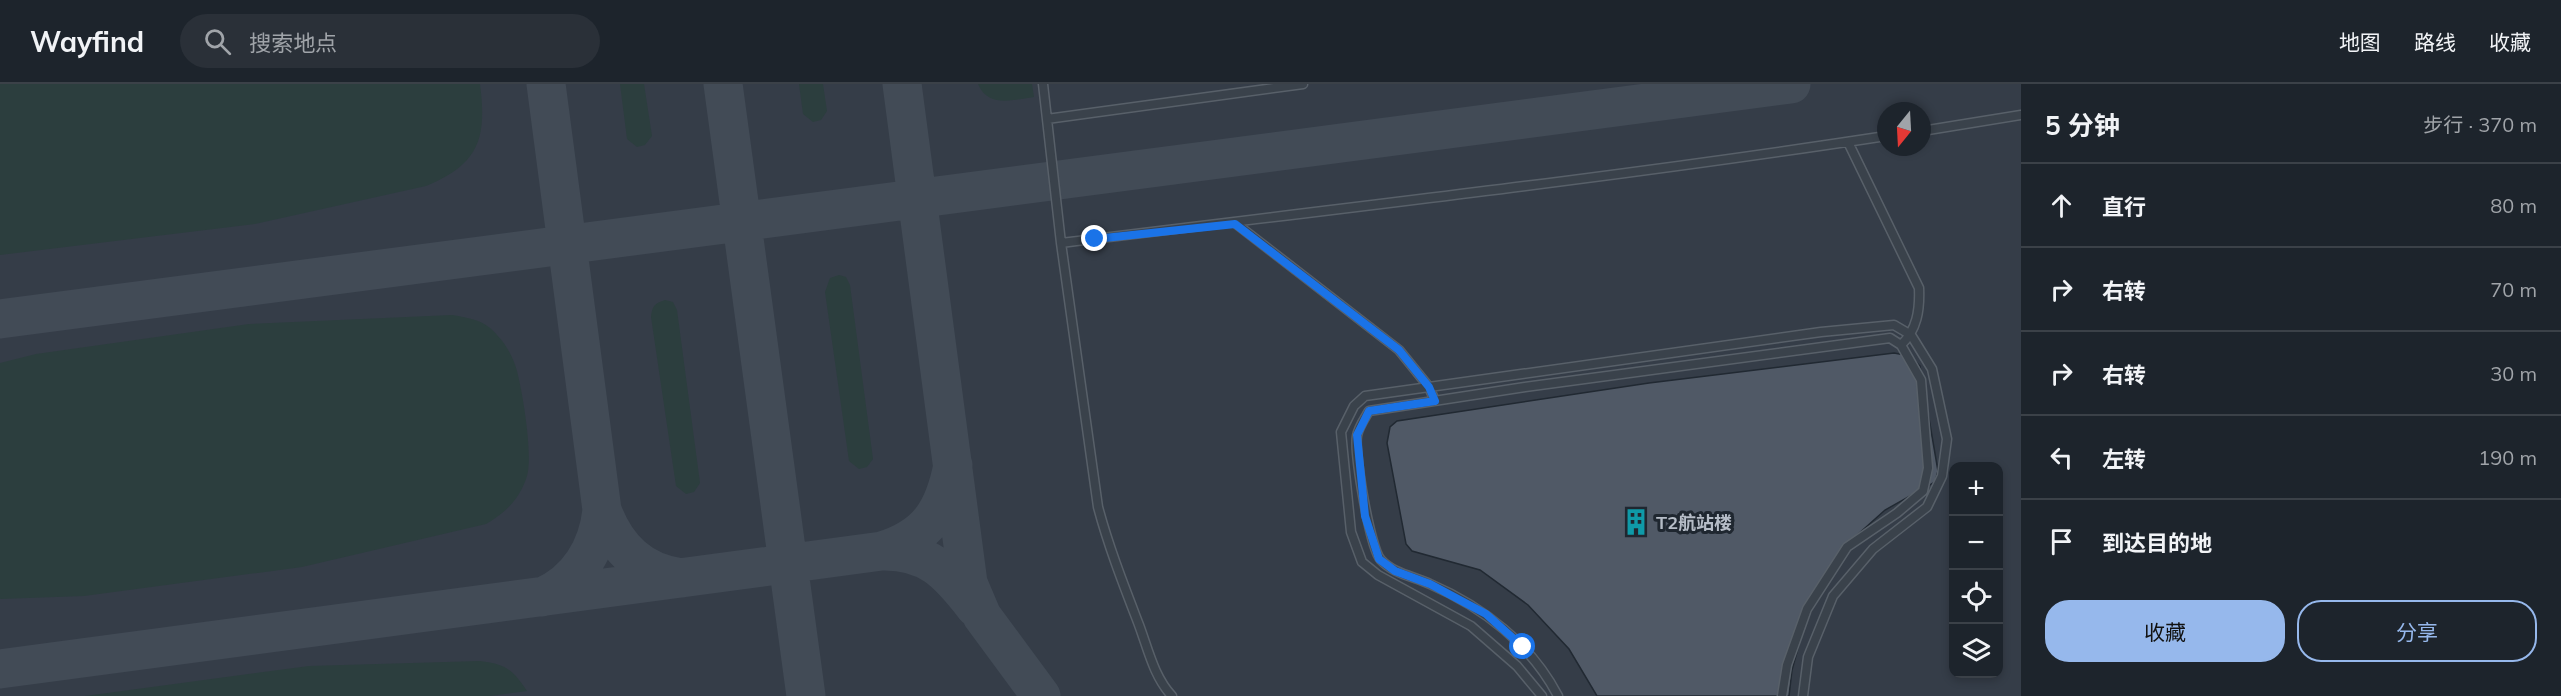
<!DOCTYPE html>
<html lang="zh">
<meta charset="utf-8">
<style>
:root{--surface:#1d242c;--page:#2a3038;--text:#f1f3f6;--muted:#a0a4a9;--line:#3b4148;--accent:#96b8ec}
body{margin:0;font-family:Mulish,"Noto Sans SC",sans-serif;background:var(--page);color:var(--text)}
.controls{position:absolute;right:18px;bottom:18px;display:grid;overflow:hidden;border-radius:12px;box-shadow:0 3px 9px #0003}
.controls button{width:54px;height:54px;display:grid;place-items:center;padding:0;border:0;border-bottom:2px solid var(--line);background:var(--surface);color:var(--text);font:30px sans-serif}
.compass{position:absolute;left:1877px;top:18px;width:54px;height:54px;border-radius:50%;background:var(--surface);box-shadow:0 3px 9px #0003;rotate:198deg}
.stop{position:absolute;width:18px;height:18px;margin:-14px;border:4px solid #1a73e8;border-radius:50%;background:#fff}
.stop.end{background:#1a73e8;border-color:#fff;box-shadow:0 2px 6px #0008}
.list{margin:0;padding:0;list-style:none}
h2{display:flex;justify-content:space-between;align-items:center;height:78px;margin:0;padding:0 24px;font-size:26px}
h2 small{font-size:20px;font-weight:400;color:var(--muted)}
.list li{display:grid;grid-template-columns:39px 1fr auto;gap:18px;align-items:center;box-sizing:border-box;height:84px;padding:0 24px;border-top:2px solid var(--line)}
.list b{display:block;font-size:22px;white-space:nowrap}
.list em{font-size:20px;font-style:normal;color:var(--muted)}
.actions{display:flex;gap:12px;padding:18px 24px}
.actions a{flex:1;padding:14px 0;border:2px solid var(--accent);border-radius:24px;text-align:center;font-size:21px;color:var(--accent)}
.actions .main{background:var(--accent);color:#111}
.icon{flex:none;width:33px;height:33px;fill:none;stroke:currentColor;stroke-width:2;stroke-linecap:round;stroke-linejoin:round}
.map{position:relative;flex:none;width:2021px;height:612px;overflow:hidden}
header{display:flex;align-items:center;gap:36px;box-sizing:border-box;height:84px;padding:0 30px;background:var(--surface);border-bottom:2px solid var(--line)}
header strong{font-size:28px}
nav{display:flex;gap:33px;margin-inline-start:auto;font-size:21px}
.search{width:420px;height:54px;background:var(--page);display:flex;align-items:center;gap:15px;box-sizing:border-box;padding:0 21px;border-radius:33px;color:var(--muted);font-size:22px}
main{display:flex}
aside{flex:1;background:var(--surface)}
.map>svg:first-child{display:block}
.airport{fill:#353d48;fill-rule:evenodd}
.green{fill:#2c3e3e}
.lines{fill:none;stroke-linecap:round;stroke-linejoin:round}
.taxiway{stroke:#424b56;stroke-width:39}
.building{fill:#505966;stroke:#212932;stroke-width:1.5}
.lane-casing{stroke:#586069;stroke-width:11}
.lane{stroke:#3a424b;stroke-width:8}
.route{stroke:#1a73e8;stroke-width:8}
.labels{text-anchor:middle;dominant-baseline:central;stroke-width:6;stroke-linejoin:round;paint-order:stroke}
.poi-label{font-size:18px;font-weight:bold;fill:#b6bdc7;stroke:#1f2730;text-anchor:start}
</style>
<header>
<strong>Wayfind</strong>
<div class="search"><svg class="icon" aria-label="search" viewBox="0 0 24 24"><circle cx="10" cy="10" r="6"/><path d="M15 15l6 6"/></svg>搜索地点</div>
<nav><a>地图</a><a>路线</a><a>收藏</a></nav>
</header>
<main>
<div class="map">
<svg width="2021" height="612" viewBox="0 0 2021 612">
<rect width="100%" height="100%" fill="#27303b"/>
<path class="airport" d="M0,0H2021V612H0ZM1886,27H1922V63H1886ZM1954,382H1998V590H1954Z"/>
<path class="green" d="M0,0H480C487,55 479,80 426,102L255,140L0,171Z
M620,0H644L652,52L645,61L637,63L627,55Z
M799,0H823L827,27L821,36L813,38L803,30Z
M978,0H1032L1034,13C1013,16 988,24 978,0Z
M839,191L846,193L850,201L873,375L867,383L859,385L849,377L825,208L830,194Z
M665,216L673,218L677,226L700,399L694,408L686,410L676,402L651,233C652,222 655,219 665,216Z
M452,231C469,234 485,236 497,251C506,260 514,275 517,287C523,311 533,370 527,392C520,415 505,429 486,440L302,483L84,512L0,515V279L36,270L249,240Z
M480,577C506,580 513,586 527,607L490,612H85L309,582Z"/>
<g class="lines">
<path class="taxiway" d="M546,0L602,426
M723,0L806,612
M902,0L968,499L982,532L1041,612
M0,235L1791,0
M882,467C928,466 948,488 975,523
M542,513C578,498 598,464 602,426C616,464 641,489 682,494
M0,585L882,467C928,453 944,427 953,381"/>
</g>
<path class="building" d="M1894,269L1910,272L1920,282L1938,387L1935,398L1885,426L1855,453L1818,511L1803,546L1792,586L1789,612H1597L1569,565L1528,521L1480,486L1412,467L1406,460L1387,359L1390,343L1397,337L1649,299Z"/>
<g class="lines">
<defs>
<path id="lane" d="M1043,0L1061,159L1098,423C1109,464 1124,502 1139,541C1148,565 1154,593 1172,612
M1047,35L1303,0
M1922,47L2021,31
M1848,58L1919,204C1920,226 1917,246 1901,261
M1235,139L1399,266L1429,303L1435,317
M1061,159C1336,125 1612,94 1886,52
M1542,612L1517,582L1471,542L1378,491L1362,478L1351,448L1341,348L1354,322L1365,312L1821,248L1894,241L1911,251L1932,285L1947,355L1942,392L1927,423L1873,465L1833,512L1808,573L1803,612
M1558,612C1531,560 1483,523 1430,500C1413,492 1394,490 1381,476C1370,465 1354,368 1357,352C1358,344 1365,334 1369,327L1525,303L1890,254L1901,261L1921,296L1928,384L1923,407L1897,429L1847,463L1807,525L1787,581L1782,612"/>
</defs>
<use href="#lane" class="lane-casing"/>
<use href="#lane" class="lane"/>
</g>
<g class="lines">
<path class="route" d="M1095,155L1235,140L1399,266L1429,303L1435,317L1369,327L1357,351L1365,432L1379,475L1395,487L1430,500L1486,530L1523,563"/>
</g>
<defs>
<symbol id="building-bare" viewBox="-9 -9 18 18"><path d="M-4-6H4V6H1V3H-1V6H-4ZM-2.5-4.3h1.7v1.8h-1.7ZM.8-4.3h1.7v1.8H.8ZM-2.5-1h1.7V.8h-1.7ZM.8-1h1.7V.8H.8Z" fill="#0f9aa8" stroke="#1f2730" stroke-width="2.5" paint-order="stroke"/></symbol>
</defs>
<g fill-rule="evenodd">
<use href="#building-bare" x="1617" y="419" width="38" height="38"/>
</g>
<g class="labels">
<g class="poi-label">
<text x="1656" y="438">T2航站楼</text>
</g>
</g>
</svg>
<div class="controls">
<button>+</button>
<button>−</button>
<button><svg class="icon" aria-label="locate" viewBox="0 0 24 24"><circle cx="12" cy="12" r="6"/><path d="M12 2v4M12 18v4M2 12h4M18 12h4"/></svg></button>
<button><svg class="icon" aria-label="layers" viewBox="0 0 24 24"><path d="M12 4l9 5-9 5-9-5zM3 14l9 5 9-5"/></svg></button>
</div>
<svg class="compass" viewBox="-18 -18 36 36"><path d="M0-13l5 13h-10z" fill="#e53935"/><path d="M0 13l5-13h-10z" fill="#a0a4a9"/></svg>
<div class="stop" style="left:1523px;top:563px"></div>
<div class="stop end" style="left:1095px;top:155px"></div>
</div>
<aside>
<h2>5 分钟<small>步行 · 370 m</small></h2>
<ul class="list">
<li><svg class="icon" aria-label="ahead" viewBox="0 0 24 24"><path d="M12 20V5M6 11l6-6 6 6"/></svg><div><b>直行</b></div><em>80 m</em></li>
<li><svg class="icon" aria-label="right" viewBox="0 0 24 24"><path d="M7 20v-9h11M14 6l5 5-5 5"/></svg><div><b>右转</b></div><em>70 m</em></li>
<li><svg class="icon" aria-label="right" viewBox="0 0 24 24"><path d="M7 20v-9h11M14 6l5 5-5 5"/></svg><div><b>右转</b></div><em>30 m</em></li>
<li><svg class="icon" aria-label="left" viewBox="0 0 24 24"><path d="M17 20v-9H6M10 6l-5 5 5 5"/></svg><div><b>左转</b></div><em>190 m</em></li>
<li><svg class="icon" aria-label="arrive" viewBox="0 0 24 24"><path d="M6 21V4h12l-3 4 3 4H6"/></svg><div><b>到达目的地</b></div></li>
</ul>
<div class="actions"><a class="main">收藏</a><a>分享</a></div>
</aside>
</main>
